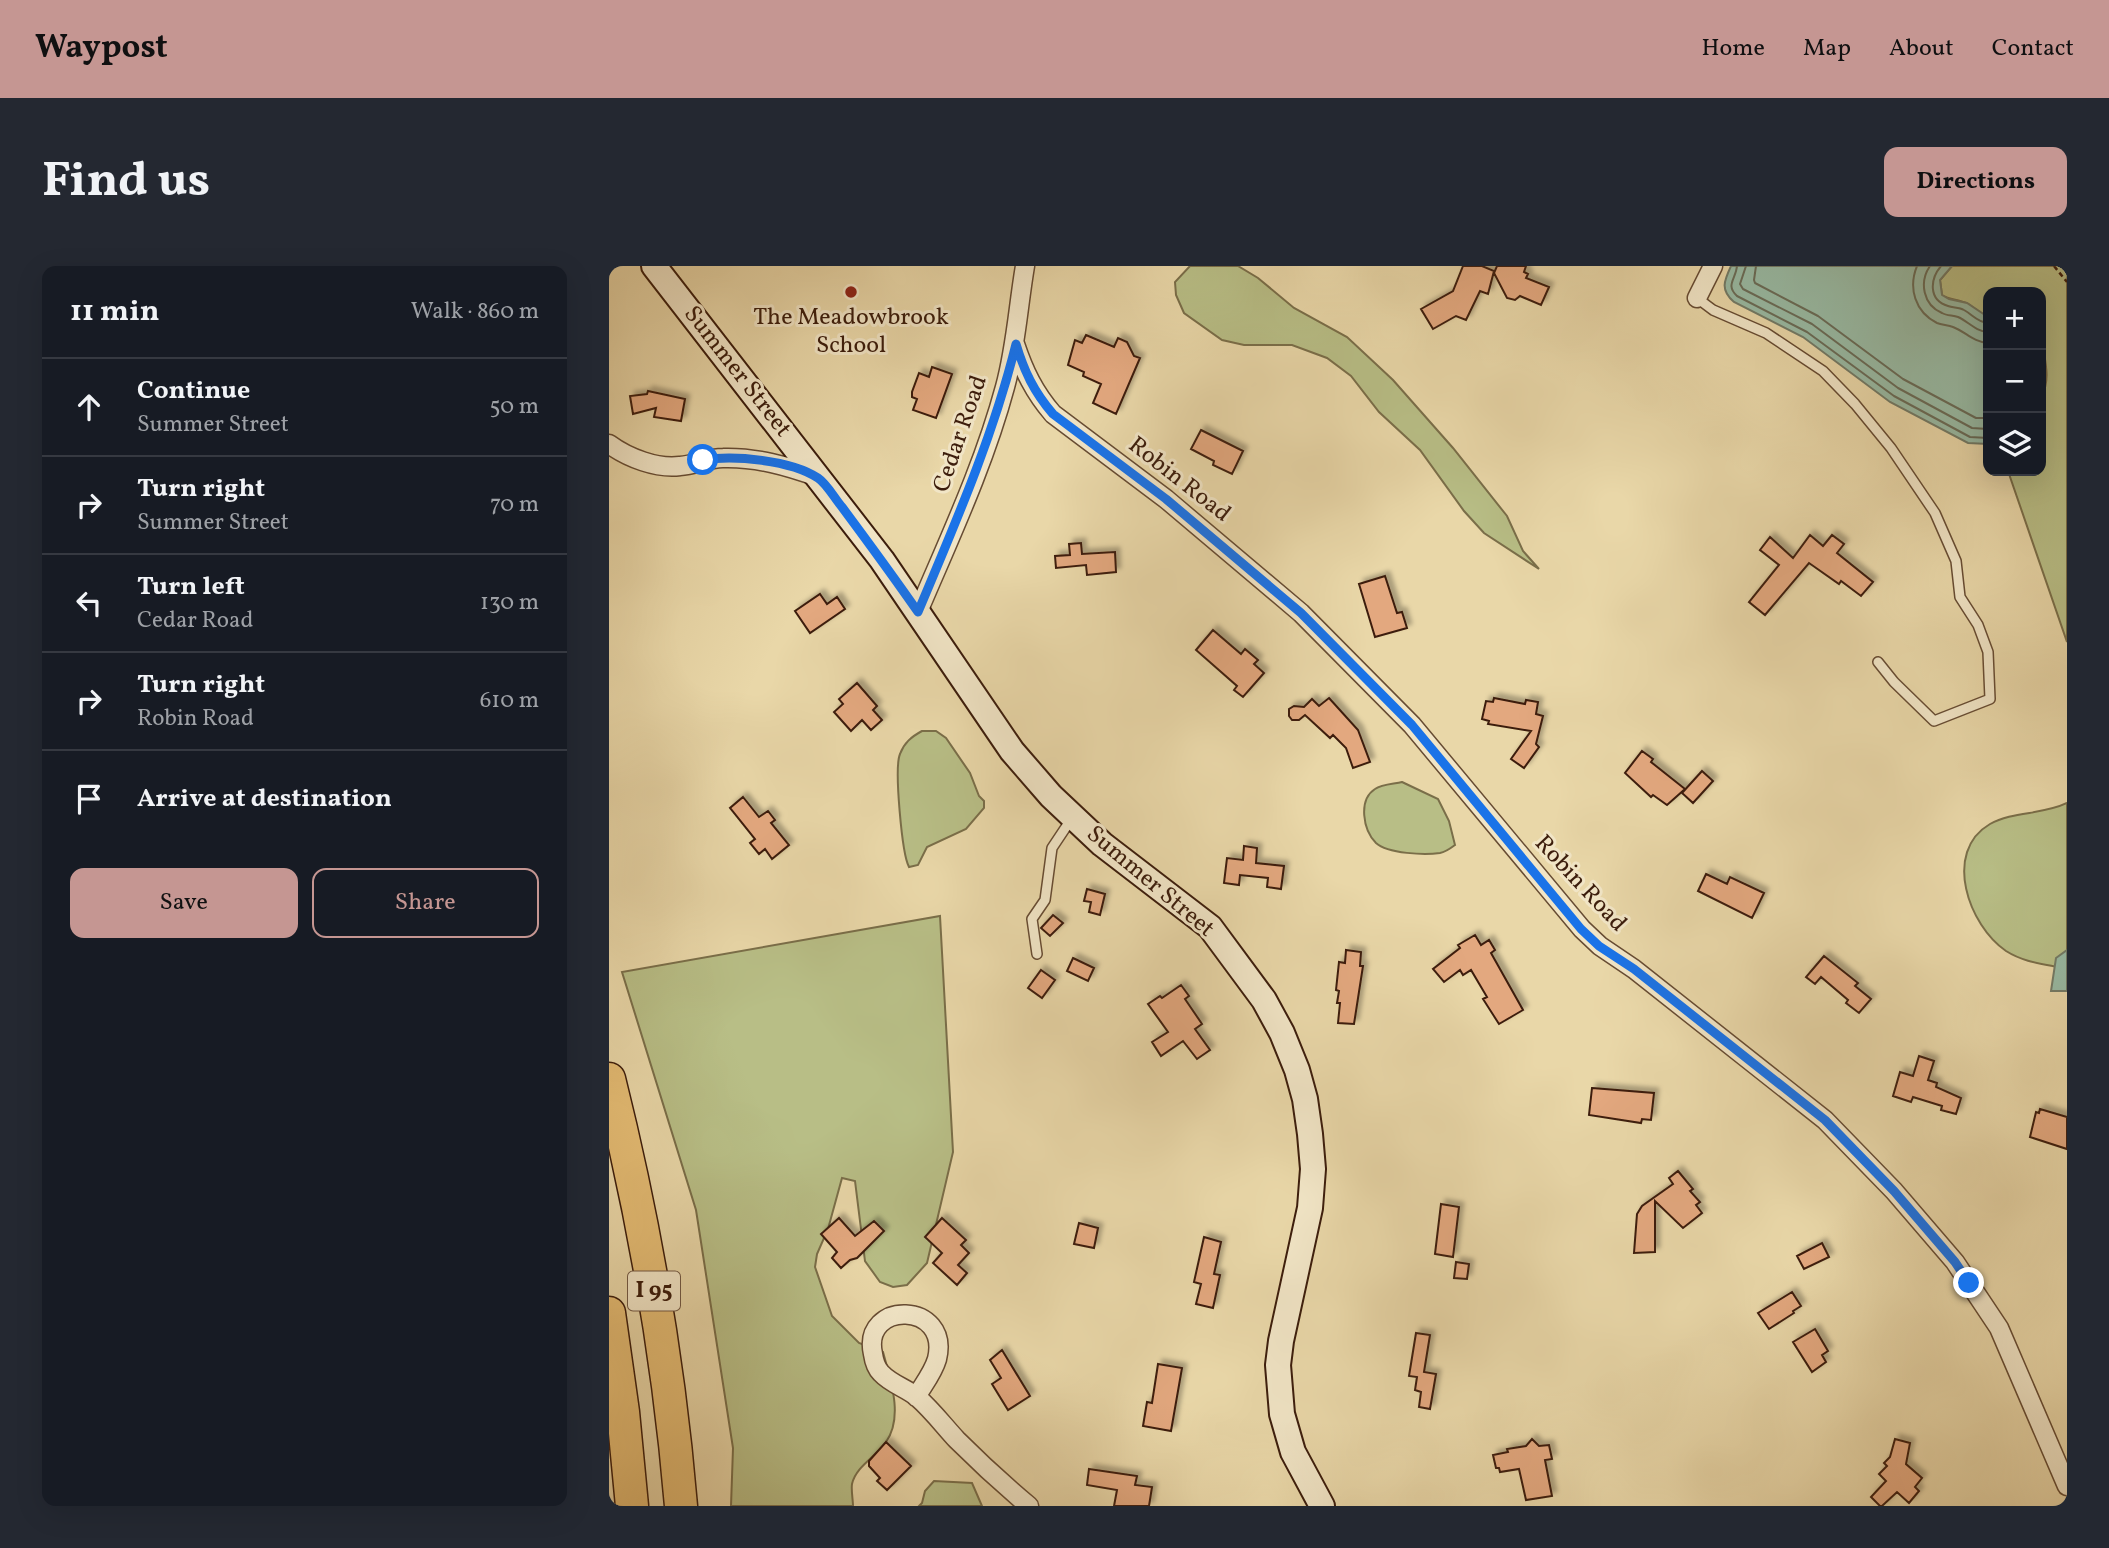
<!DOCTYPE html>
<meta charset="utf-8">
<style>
:root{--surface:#171b24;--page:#242831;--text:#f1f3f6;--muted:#9ea1a6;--line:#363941;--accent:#c59692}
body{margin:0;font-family:Vollkorn,serif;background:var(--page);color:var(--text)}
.controls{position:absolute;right:21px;top:21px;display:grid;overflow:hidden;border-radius:14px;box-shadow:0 7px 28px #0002}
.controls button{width:63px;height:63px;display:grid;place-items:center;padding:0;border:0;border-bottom:2px solid var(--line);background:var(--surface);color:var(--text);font:35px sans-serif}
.stop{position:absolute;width:21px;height:21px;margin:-16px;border:5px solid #1a73e8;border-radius:50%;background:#fff}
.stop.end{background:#1a73e8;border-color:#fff;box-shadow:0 2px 7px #0008}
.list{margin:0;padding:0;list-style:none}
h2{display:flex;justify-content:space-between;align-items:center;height:91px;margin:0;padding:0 28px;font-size:30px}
h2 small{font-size:23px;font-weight:400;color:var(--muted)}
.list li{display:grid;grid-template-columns:46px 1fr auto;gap:21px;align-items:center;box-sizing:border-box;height:98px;padding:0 28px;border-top:2px solid var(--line)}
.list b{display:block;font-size:26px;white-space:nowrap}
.list p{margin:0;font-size:23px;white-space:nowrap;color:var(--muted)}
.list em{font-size:23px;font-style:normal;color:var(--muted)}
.actions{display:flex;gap:14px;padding:21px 28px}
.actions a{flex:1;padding:16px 0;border:2px solid var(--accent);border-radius:14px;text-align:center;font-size:24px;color:var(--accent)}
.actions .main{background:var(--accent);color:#111}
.icon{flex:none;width:38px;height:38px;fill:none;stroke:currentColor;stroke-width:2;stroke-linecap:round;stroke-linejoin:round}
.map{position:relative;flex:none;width:1458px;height:1240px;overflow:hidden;border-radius:14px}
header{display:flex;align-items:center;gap:42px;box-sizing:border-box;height:98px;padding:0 35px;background:var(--accent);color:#111}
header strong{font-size:33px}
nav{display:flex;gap:38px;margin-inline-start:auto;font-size:24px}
.intro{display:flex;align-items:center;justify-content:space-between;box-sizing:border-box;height:168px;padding:0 42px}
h1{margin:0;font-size:49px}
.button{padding:18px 32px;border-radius:14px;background:var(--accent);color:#111;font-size:24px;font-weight:700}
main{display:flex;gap:42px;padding:0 42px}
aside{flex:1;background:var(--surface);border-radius:14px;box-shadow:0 7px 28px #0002}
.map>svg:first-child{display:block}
.green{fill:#b8be86;stroke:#7a6e49;stroke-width:2}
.water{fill:#98baa4;stroke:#737b67;stroke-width:2}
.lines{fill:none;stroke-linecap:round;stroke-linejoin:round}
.shore{stroke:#6a6c58;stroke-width:2}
.building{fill:#e3a87f;stroke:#3c1d0c;stroke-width:2;filter:url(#shadow)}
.lane-casing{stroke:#674c33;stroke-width:12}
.street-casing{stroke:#674c33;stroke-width:21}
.secondary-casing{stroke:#3c1d0c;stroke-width:28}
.highway-casing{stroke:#3c1d0c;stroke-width:35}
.path{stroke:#3c1d0c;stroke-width:2.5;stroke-dasharray:5 3.5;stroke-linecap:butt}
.lane{stroke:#f1e5c6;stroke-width:9}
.street{stroke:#f1e5c6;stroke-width:18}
.secondary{stroke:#f1e5c6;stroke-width:24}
.highway{stroke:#e4bc74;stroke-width:32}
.route{stroke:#1a73e8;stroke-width:9}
.poi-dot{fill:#8f2418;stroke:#f1e5c6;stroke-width:2.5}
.labels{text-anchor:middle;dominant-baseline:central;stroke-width:6;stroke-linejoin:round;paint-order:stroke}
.shield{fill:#f1e5c6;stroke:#725944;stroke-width:2}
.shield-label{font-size:23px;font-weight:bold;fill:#3c1d0c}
.poi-label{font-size:24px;fill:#3c1d0c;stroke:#f1e5c6}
.street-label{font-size:24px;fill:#3c1d0c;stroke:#f1e5c6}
</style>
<header>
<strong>Waypost</strong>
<nav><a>Home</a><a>Map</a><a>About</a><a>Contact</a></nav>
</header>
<div class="intro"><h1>Find us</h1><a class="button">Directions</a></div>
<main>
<aside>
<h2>11 min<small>Walk · 860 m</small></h2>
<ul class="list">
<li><svg class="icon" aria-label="ahead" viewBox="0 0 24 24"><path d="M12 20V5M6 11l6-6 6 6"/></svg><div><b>Continue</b><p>Summer Street</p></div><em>50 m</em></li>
<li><svg class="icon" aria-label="right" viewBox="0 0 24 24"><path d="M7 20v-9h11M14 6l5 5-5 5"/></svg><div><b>Turn right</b><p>Summer Street</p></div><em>70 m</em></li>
<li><svg class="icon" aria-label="left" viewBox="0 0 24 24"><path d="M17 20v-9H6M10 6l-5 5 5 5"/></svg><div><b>Turn left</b><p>Cedar Road</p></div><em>130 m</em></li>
<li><svg class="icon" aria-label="right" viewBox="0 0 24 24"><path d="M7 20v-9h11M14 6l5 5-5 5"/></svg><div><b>Turn right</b><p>Robin Road</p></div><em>610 m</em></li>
<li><svg class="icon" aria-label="arrive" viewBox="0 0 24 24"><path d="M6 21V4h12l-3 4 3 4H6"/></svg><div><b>Arrive at destination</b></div></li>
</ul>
<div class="actions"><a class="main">Save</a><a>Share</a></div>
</aside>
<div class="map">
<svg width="1458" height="1240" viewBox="0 0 1458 1240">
<defs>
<filter id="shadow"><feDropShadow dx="4.5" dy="-4.5" stdDeviation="2" flood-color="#0004"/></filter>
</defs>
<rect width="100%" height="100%" fill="#e9d7a8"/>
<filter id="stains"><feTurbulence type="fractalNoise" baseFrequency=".00286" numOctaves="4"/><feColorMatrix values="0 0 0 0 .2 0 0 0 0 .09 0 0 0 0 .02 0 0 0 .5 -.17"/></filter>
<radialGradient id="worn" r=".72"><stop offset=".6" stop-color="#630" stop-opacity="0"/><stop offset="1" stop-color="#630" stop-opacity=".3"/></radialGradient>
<path class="green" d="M581,0H629L649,12L685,42L738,71L784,114L844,182L898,250L914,285L930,303L875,267L855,245L811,184L770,146L742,110L718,92L683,79H635L613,74L575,47L567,29L566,16Z
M1343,0H1458V376L1399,205H1432V131C1444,111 1433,87 1432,65C1431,52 1432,39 1432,26H1379V51C1371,48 1365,41 1357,37C1349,33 1341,34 1333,29L1331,14Z
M313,465H327L337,472L361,507L370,530L375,535V542L357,563L318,581L309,599L300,601C293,588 285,502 291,488C295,477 302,471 313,465Z
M793,516L829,533L840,555L846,579C842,582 837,586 831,587C816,589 779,588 767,577C754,564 749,534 766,523C773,518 785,518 793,516Z
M1458,537V703C1436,698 1416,697 1397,685C1360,660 1333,586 1381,558C1404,545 1434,549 1458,537Z
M331,650L344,886L318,997L298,1019L284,1021L271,1016L256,995L246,915L233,912L219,963L208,988L206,1001L223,1050L250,1077L274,1086C281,1112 295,1151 277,1176C268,1190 247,1200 243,1218C242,1224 244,1234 244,1240H122L124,1182L87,944L13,706Z
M325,1215L363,1217L373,1240H310L313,1237L316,1225Z"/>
<path class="water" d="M1122,0H1343L1331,14L1333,29L1340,33L1358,37L1379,51V178L1359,177L1281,136L1194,71L1125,36C1111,24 1115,15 1122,0Z
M1458,684V725H1442L1447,692Z"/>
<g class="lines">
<path class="shore" d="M1128,0C1127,13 1116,19 1128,30L1198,66L1285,130L1361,171L1379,172
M1137,0L1131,18L1134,23L1203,58L1289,122L1363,162L1379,163
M1147,0L1145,14L1146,17L1209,50L1294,113L1367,152H1379
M1308,0C1299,22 1306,46 1328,57C1333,59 1339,59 1344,61C1357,66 1364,76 1379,77
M1321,0C1310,16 1314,39 1333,47C1338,50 1344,49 1349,51C1360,56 1366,65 1379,66
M1332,0C1321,13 1319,34 1339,40C1344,42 1350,41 1355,44C1364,49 1368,56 1379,57"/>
</g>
<path class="building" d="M854,0H873L885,5L879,28L871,25L857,54L847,50L824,63L812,43L844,25Z
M888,0H917L915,6L919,8L917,12L940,21L932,39L911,30L906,34L898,32L885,7Z
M477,69L505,81L509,72L518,76L525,90L531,92L507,148L484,137L492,118L474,110L475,106L459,99L466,74L473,77Z
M323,101L343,108L327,152L304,144L308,133L303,131V126L310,107L320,111Z
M39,125L76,133L72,155L45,151L47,142L24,148L21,130L38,128Z
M592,164L634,185L623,208L604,199L605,195L582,183Z
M1201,269L1214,280L1223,269L1235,278L1228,287L1264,316L1252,330L1232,315L1230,318L1200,297L1156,349L1140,336L1170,299L1151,284L1161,271L1184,292Z
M472,277L473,288L506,286L507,306L478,309L477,299L447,302L446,290L461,289L460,278Z
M776,310L788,347L793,346L798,362L766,371L750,318Z
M211,328L218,338L228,331L236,343L201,367L186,345Z
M604,364L632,388L636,383L649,394L645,398L655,407L634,431L625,424L628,420L587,384Z
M248,417L268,440L264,444L273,454L262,464L253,454L242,465L225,446L234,438L230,433Z
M720,432L749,464L761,496L744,502L737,482L724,469L721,472L696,449L690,454H683L680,450V443L685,440L695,441L703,433L710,440Z
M885,432L916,438L917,434L929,436L927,448L934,450L927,478L930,481L915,502L902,493L922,465L879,458L880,455L873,453L877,435L884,436Z
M1033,485L1044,493L1042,496L1076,523L1058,539L1044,529L1042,531L1016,507Z
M1093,505L1104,515L1084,537L1073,527Z
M134,531L150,551L159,545L166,554L162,557L180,579L163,593L156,583L150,588L141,577L146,573L121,542Z
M635,580L648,582L647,597L675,600L672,623L658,621L659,612L631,609L630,619L615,617L618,592L634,594Z
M1097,608L1118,618L1121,611L1155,627L1143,652L1089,625Z
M478,623L496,628L491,649L480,646L482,636L475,635Z
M444,649L454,657L441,670L432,662Z
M866,669L872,679L880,674L886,684L882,687L914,744L890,758L874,733L878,731L862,704L854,709L851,704L835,716L824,703L851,682L849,679Z
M737,684L752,686L751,700H754L745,758L729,757L731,737H728L730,725L727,724L730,696L736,697Z
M1215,690L1249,717L1246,720L1262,733L1250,747L1237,737L1239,734L1212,711L1206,718L1197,711Z
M464,692L485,702L479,715L458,705Z
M432,704L446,714L433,732L419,722Z
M572,719L580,730L576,733L593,758L586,763L601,784L588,793L574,775L552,790L543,776L559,766L539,738L551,730L553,732Z
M1310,790L1325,795L1319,814L1328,817L1327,821L1352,832L1347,848L1332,844L1333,840L1304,831L1302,836L1284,830L1291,806L1304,810Z
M983,822L1045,827L1042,854L1033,853L1032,857L980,849Z
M1431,843L1458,851V883L1421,871L1427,846L1430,847Z
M1069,905L1084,923L1081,925L1091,936L1087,939L1093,947L1074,962L1046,935V986L1025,987L1028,948L1033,940L1064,918L1060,912Z
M832,938L850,941L844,991L826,988Z
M230,952L246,970L265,955L275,965L248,992L241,994L232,1002L223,992L228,986L212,968Z
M333,952L357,974L352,979L360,987L349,999L358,1007L348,1019L324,997L333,987L316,971Z
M470,957L489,962L485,982L465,978Z
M595,971L612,976L605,1008L611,1009L604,1042L587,1038L592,1018L585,1016Z
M1213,977L1220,991L1195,1003L1188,990Z
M847,996L860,998L858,1013L845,1012Z
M1183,1026L1192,1040L1184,1045L1185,1047L1160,1063L1149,1047Z
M1206,1063L1219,1085L1213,1089L1217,1096L1203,1106L1184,1076Z
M807,1067L821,1069L815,1106L827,1108L821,1143L810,1141L812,1126L806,1124L808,1111L800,1110Z
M393,1084L421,1130L399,1144L383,1118L392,1112L381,1094Z
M549,1098L573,1102L562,1165L534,1160L538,1136L543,1137Z
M923,1173L930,1180L940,1179L943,1193L936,1194L943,1230L917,1234L910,1203L891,1206L890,1202H887L884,1189L899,1186L898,1183L917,1180Z
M1286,1173L1301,1177L1297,1198L1313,1212L1306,1221L1310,1225L1300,1237L1288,1226L1273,1240H1271L1262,1231L1277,1215L1270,1208L1278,1200L1275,1197L1281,1191Z
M277,1176L302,1200L278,1224L268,1215L271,1212L260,1200V1195Z
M480,1203L528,1210L526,1219L543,1221L540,1240H505L508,1224L478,1219Z"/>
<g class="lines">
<defs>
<path id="lane" d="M1088,32L1104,44L1157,67L1214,105L1246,138L1282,182L1326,247L1347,295L1351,331L1369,359L1379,386L1381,433L1325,455L1285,416L1269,396
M428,688L423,653L436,634L443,582L463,552"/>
<path id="street" d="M1088,32L1104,0
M406,78C415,105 425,126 444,148L557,233L692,347L803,459L973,663L991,680L1025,703L1216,854L1285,925L1346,996L1390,1062L1458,1220
M0,178C19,192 48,203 71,200C86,199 99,192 114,192C147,191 178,200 209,211
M309,346C340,273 375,199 396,121C407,81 409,41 416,0
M307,1131C314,1119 324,1107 328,1093C342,1035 252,1034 264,1088C265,1095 267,1102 272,1107C282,1118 297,1122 308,1131C323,1144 335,1160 348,1174C371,1197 395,1219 420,1240"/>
<path id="secondary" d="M45,0L273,294L403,485L442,530L493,578L601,661L655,734L673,767L688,804L696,833L701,868L704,903L701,942L672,1075L669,1099L673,1148L684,1186L713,1240"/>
<path id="highway" d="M0,813C35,953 60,1096 72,1240
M0,1047L14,1146L23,1240"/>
</defs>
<use href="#lane" class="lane-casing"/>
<use href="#street" class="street-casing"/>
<use href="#secondary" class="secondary-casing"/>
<use href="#highway" class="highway-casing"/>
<path class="path" d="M1445,0L1458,16"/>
<use href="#lane" class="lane"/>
<use href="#street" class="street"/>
<use href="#secondary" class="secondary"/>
<use href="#highway" class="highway"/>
</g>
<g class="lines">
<path class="route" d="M94,194C125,189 182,194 209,212C218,218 226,233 233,241C259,276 284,310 309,346C346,258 384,171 407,78C415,105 425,126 444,148L557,233L692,347L803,459L972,663L990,680L1025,703L1216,854L1285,925L1346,996L1360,1017"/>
</g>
<circle class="poi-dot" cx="242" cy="26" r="7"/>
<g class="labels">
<rect class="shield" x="19" y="1005.5" width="52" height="39" rx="5"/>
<g class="shield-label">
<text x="45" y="1025">I 95</text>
</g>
<g class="poi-label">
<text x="242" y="52">The Meadowbrook<tspan x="242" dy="28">School</tspan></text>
</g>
<g class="street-label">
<text transform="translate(128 106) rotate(52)">Summer Street</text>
<text transform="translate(352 168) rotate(-71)">Cedar Road</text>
<text transform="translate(570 214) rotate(38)">Robin Road</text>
<text transform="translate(541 616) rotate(40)">Summer Street</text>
<text transform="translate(971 618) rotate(47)">Robin Road</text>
</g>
</g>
<rect width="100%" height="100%" filter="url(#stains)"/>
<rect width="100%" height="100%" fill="url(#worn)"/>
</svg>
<div class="controls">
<button>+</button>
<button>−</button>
<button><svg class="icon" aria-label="layers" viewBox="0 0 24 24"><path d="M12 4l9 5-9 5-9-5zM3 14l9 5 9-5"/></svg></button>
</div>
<div class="stop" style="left:94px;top:194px"></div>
<div class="stop end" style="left:1360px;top:1017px"></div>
</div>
</main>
